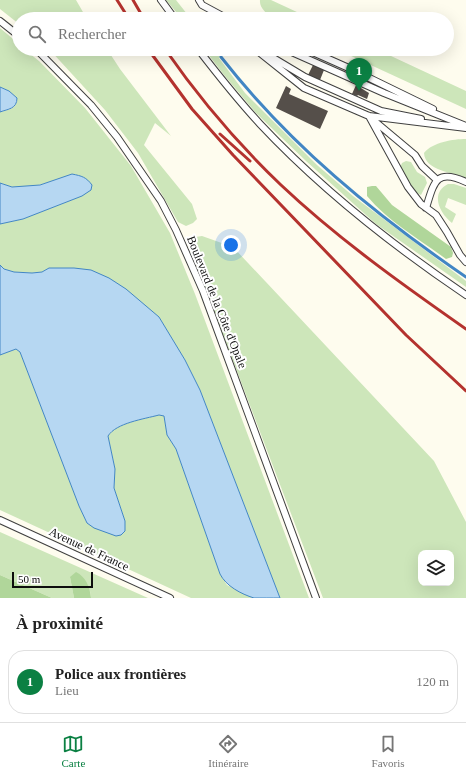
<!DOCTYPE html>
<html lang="fr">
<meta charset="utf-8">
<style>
:root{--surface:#fff;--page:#f6f6f6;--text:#222;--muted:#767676;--line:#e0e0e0;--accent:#0b8043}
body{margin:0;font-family:Georgia,serif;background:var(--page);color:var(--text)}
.controls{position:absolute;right:12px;bottom:12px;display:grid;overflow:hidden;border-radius:8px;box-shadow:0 4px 16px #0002}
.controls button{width:36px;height:36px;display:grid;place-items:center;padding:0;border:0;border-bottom:1px solid var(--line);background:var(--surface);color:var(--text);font:20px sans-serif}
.scale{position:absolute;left:12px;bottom:10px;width:81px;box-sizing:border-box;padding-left:4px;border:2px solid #0d0d0d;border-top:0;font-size:11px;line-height:14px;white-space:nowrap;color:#0d0d0d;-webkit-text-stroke:3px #fff;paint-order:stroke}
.you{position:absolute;left:231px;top:245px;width:14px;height:14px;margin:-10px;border:3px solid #fff;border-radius:50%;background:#1a73e8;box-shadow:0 0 0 6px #1a73e833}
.badge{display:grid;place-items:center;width:26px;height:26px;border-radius:50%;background:var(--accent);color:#fff;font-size:13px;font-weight:700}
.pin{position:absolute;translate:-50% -33px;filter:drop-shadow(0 1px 2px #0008)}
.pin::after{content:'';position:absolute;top:21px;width:14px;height:12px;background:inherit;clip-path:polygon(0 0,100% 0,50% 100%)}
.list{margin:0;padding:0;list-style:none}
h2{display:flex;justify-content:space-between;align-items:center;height:52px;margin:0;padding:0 16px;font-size:17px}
h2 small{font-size:13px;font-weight:400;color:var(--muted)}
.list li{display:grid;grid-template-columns:26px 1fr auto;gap:12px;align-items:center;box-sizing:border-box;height:64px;margin:0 8px 8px;padding:0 8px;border:1px solid var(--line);border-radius:16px}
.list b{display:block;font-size:15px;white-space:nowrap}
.list p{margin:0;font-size:13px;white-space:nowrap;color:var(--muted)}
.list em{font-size:13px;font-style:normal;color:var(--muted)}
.icon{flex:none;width:22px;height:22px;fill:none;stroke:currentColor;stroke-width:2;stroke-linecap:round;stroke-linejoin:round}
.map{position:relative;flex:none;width:466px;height:598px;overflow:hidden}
.search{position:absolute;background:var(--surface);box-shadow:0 4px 16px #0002;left:12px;right:12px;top:12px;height:44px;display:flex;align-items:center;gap:10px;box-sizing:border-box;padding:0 14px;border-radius:22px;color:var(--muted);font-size:15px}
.sheet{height:124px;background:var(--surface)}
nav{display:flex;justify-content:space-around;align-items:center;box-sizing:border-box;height:56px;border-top:1px solid var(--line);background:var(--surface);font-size:11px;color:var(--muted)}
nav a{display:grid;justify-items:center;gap:2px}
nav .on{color:var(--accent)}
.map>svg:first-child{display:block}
.green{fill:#cde6ba;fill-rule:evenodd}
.forest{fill:#b0d69a}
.water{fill:#b6d7f2;stroke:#4286c4}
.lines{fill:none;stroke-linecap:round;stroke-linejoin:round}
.stream{stroke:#4286c4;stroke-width:3}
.building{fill:#554f4a}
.lane-casing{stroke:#404040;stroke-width:8}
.lane{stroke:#fff;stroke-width:6}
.rail{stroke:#b4322e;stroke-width:3}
.labels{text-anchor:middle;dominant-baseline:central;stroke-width:4;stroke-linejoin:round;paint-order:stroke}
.street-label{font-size:12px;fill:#0d0d0d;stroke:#fff}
</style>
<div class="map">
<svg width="466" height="598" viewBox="0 0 466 598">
<rect width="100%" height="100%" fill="#fefcee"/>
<path class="green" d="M0,0H76L87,19H19V24L0,9Z
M166,0H176L191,19H182Z
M260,0H271L312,19H273C267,14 259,8 260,0Z
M0,28L19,44V49H24L39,61L85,108L131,166L170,233L195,294L309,598H280L200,390L185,360L159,317L74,268H49L42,272L32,273L14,272L4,269L0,265V224L23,219L82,196L58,179C44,184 28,189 13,187C8,187 4,184 0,183V112C8,110 17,109 17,99L9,91L0,87Z
M49,49H107L120,69L171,136L155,123L144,145L192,204L197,219L193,223L186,226L178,222L138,153L105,110Z
M204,49L225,50L219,58L245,93L317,165L353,196L466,281V287L376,224L306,161L256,113L224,75Z
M336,49H376L466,91V109Z
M466,139V178C453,172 425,171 424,153C433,142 453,139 466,139Z
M406,161L411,162L417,172L425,177L427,183L421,195L417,193L415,191L400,168L402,163Z
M448,184H454L466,188V205L448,198L445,207L456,214L452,223C439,213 430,193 448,184Z
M202,236L233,247L434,461L466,522V598H323L188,242L189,238ZM421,553H451V583H421Z
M16,349L20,352L79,506L87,523L125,521L114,488L115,469L108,436C116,423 144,419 159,415L164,416L167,435L176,449L220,574L227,585L255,598H191L0,510V355Z
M0,532L148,598H91L90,591L70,577L74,598H52L0,575Z"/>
<path class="forest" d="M372,186H376L392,205L451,247L453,253L452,257L446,259C419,239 389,222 367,196V187Z
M76,572C86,577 90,587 91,598H74L70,577Z
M0,575L52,598H0Z"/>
<path class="water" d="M0,87L9,91L17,98C17,109 8,109 0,112Z
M72,174C82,176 86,177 92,185L91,190L82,196L23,219L0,224V183L12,187L40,185Z
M0,265L4,269L14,272L32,273L42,272L49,268H74L91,270L109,278L126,289L159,317L185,360L200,390L280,598C272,598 261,598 254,598C241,594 226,586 220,574L176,449L167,435L164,416L159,415C144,419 116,423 108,436L115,469L114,488L125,521V531L121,535L116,536L94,528L87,523L79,506L20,352L16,349L0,355Z"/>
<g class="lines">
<path class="stream" d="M221,57C290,145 374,214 466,277"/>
</g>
<path class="building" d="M313,65L324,70L320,80L308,75Z
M356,85L369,93L367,99L358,95L357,96L352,94Z
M286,86L291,89L289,94L328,111L320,129L276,108Z"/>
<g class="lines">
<defs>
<path id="lane" d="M161,0L175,19
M199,0L202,5L228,19
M0,21L19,36
M36,49L91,105L117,137L161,201L176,230L203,291L316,598
M198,49C218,75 238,100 260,124C321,189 392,245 466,295
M255,49L304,88L369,116L466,128
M285,49L384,93L466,126
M306,49L351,69L433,109
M265,53L305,77L381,111L421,119
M369,116L408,187L421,204L436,215L447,232L460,255L466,262
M372,119L415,155L422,166L437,180
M426,208C434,182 436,168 466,182
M0,520L170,598"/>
</defs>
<use href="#lane" class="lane-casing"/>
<use href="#lane" class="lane"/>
<path class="rail" d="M117,0L129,19
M133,0L144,19
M148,49L192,109L233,155L406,335L466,391
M165,49C199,98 238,144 281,185C337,238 403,285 466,329
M220,134L250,161"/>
</g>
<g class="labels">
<g class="street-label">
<text transform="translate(217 302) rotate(68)">Boulevard de la Côte d'Opale</text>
<text transform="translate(89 549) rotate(25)">Avenue de France</text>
</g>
</g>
</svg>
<div class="controls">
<button><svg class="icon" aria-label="layers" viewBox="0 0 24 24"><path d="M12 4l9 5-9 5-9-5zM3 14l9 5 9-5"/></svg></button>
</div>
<div class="scale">50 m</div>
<div class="you"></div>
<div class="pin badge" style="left:359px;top:91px">1</div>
<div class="search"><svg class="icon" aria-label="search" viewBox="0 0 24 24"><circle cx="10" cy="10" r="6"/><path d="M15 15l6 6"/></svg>Rechercher</div>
</div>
<section class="sheet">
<h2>À proximité<small></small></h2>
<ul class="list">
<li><span class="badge">1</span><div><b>Police aux frontières</b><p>Lieu</p></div><em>120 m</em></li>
</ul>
</section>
<nav>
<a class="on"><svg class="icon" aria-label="map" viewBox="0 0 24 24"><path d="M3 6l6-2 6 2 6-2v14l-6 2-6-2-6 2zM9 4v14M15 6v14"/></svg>Carte</a>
<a><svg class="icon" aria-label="directions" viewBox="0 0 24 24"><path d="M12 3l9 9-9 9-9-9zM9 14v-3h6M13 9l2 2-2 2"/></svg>Itinéraire</a>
<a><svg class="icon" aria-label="saved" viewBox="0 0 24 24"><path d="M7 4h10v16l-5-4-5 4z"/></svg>Favoris</a>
</nav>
